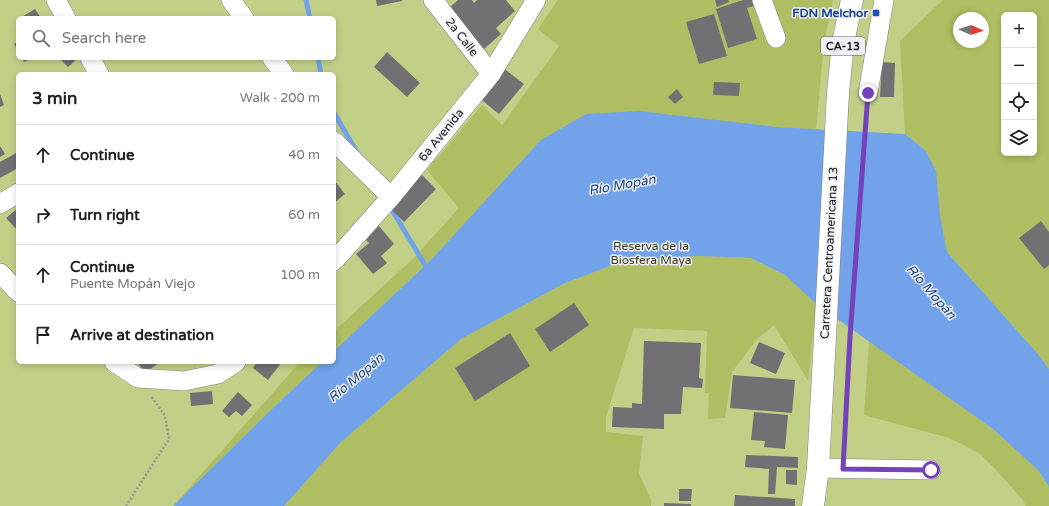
<!DOCTYPE html>
<meta charset="utf-8">
<style>
:root{--surface:#fff;--page:#f2f2f2;--text:#202124;--muted:#757577;--line:#e0e0e0}
body{margin:0;font-family:"Varela Round",sans-serif;background:var(--page);color:var(--text)}
.controls{position:absolute;right:12px;top:12px;display:grid;overflow:hidden;border-radius:6px;box-shadow:0 2px 6px #0003}
.controls button{width:36px;height:36px;display:grid;place-items:center;padding:0;border:0;border-bottom:1px solid var(--line);background:var(--surface);color:var(--text);font:20px sans-serif}
.compass{position:absolute;left:953px;top:12px;width:36px;height:36px;border-radius:50%;background:var(--surface);box-shadow:0 2px 6px #0003;rotate:93deg}
.stop{position:absolute;width:12px;height:12px;margin:-9px;border:3px solid #7442b9;border-radius:50%;background:#fff}
.stop.end{background:#7442b9;border-color:#fff;box-shadow:0 1px 4px #0008}
.list{margin:0;padding:0;list-style:none}
h2{display:flex;justify-content:space-between;align-items:center;height:52px;margin:0;padding:0 16px;font-size:17px}
h2 small{font-size:13px;font-weight:400;color:var(--muted)}
.list li{display:grid;grid-template-columns:26px 1fr auto;gap:12px;align-items:center;box-sizing:border-box;height:60px;padding:0 16px;border-top:1px solid var(--line)}
.list b{display:block;font-size:15px;white-space:nowrap}
.list p{margin:0;font-size:13px;white-space:nowrap;color:var(--muted)}
.list em{font-size:13px;font-style:normal;color:var(--muted)}
.icon{flex:none;width:22px;height:22px;fill:none;stroke:currentColor;stroke-width:2;stroke-linecap:round;stroke-linejoin:round}
.map{position:relative;flex:none;width:1049px;height:506px;overflow:hidden}
.search{position:absolute;background:var(--surface);box-shadow:0 2px 6px #0003;left:16px;top:16px;width:320px;height:44px;display:flex;align-items:center;gap:10px;box-sizing:border-box;padding:0 14px;border-radius:6px;color:var(--muted);font-size:15px}
.panel{position:absolute;background:var(--surface);box-shadow:0 2px 6px #0003;left:16px;top:72px;width:320px;height:292px;border-radius:6px}
.map>svg:first-child{display:block}
.green{fill:#c2cf87;fill-rule:evenodd}
.forest{fill:#afbe62;fill-rule:evenodd}
.water{fill:#72a2ea}
.lines{fill:none;stroke-linecap:round;stroke-linejoin:round}
.stream{stroke:#72a2ea;stroke-width:5}
.building{fill:#727073}
.minor-casing{stroke:#818185;stroke-width:20}
.highway-casing{stroke:#818185;stroke-width:23}
.path{stroke:#97979b;stroke-width:2.5;stroke-dasharray:2 2;stroke-linecap:butt}
.minor{stroke:#fff;stroke-width:19}
.highway{stroke:#fff;stroke-width:22}
.route{stroke:#7442b9;stroke-width:5}
.transit-dot{fill:#1a4fb4;stroke:#efeff4;stroke-width:1.5}
.labels{text-anchor:middle;dominant-baseline:central;stroke-width:3;stroke-linejoin:round;paint-order:stroke}
.shield{fill:#efeff4;stroke:#58585b;stroke-width:1}
.shield-label{font-size:11px;font-weight:bold;fill:#181819}
.transit-label{font-size:12px;font-weight:bold;fill:#164399;stroke:#efeff4;text-anchor:end}
.street-label{font-size:12px;fill:#181819;stroke:#efeff4}
.park-label{font-size:12px;fill:#373d16;stroke:#efeff4}
.water-label{font-size:13px;font-style:italic;fill:#144181;stroke:#efeff4}
</style>
<div class="map">
<svg width="1049" height="506" viewBox="0 0 1049 506">
<rect width="100%" height="100%" fill="#e2e2e7"/>
<path class="green" d="M0,0H1049V506H0ZM1004,15H1034V153H1004ZM18,18H334V58H18ZM959,18H983V42H959ZM18,74H334V362H18Z"/>
<path class="forest" d="M558,0H833L824,43L816,130L776,127L431,260L334,351V331L413,259L459,208L427,170L482,105L502,125L559,46L538,29Z
M943,0H1049V369L1037,353L947,252L925,150L905,134L900,41ZM1004,15H1034V153H1004ZM959,18H983V42H959Z
M700,256L751,258L785,275L816,304L808,381L774,325L757,339L732,372L725,418L708,419L709,393H705L707,331L634,328L606,417V432L643,436L639,473L651,500V506H284L341,442L461,339L563,284L623,261Z
M869,341L993,429L1039,471L1049,487V506H1026L1022,499L996,470L979,453L949,438L864,415Z
M300,362H322L275,406L173,506Z"/>
<path class="water" d="M639,111L776,127L905,134L925,150L936,171L940,216L947,252L1037,353L1049,369V487L1039,471L993,429L816,304L785,275L751,258L700,256L623,261L563,284L461,339L341,442L284,506H173L275,406L322,362H334V351L431,260L541,140L586,114Z"/>
<g class="lines">
<path class="stream" d="M306,0L310,18
M318,58L321,74
M334,113L358,154
M389,205L428,270"/>
</g>
<path class="building" d="M376,0H402V1L377,6Z
M458,0H472L474,3L477,0H506L515,11L496,28L501,34L484,49L449,8Z
M715,0H728L729,2L717,7Z
M743,0H755L757,5L747,8L757,39L728,48L716,9Z
M35,9L41,18H20Z
M714,14L727,56L699,64L686,22Z
M18,41V51L14,44Z
M387,52L420,83L407,97L374,67Z
M22,58H32L24,62Z
M59,58H78L68,67Z
M882,62L895,63L894,97H880Z
M503,68L524,84L499,114L479,98Z
M714,82L740,83L739,96L713,95Z
M677,89L683,97L675,104L668,97Z
M0,94L4,105L0,107Z
M0,146L5,154L0,157Z
M18,152V168L0,178V162Z
M421,174L436,189L404,222L389,207Z
M334,180L345,194L334,203Z
M18,208V231L6,218Z
M1041,221L1049,232V265L1044,269L1019,238Z
M379,226L394,244L381,256L387,263L373,274L356,254L369,243L364,238Z
M574,303L589,325L550,352L535,329Z
M510,333L530,366L475,401L455,368Z
M644,341L701,343L699,378L703,379L702,388L683,387L681,414H664V429L612,427L613,407L632,408V403L642,404Z
M759,342L785,353L776,374L750,363Z
M137,362H160L145,373Z
M257,362H282L268,380L253,368Z
M733,375L795,380L792,413L730,408Z
M212,391L213,404L191,406L190,393Z
M238,392L252,405L242,416L236,411L229,417L222,411Z
M754,412L788,415L785,449L764,447L765,441L751,440Z
M746,455L798,457V468L777,467L775,494H768L769,469L745,467Z
M786,470H797V485L786,484Z
M679,489H692L691,501H679Z
M735,495L795,499V506H734Z
M664,503L691,504V506H664Z"/>
<g class="lines">
<defs>
<path id="minor" d="M56,0L66,18
M231,0L244,18
M433,0L491,74
M762,0L776,38
M90,58L99,74
M272,58L284,74
M868,93L884,0
M334,141L391,197
M0,204L18,193
M334,261L391,197L491,74L536,0
M0,273L18,292
M114,362L138,378L184,381L218,374L236,362
M818,468L931,470"/>
<path id="highway" d="M813,506L818,468L838,93L843,43L852,0"/>
</defs>
<use href="#minor" class="minor-casing"/>
<use href="#highway" class="highway-casing"/>
<path class="path" d="M844,452L850,337L866,110
M126,506L169,439L165,416L151,396"/>
<use href="#minor" class="minor"/>
<use href="#highway" class="highway"/>
</g>
<g class="lines">
<path class="route" d="M868,93L850,337L843,469L931,470"/>
</g>
<rect class="transit-dot" x="872" y="9" width="8" height="8" rx="2"/>
<g class="labels">
<rect class="shield" x="821" y="37" width="44" height="18" rx="3"/>
<g class="shield-label">
<text x="843" y="46">CA-13</text>
</g>
<g class="transit-label">
<text x="868" y="13">FDN Melchor</text>
</g>
<g class="street-label">
<text transform="translate(462 37) rotate(52)">2a Calle</text>
<text transform="translate(441 135) rotate(-51)">6a Avenida</text>
<text transform="translate(829 253) rotate(-87)">Carretera Centroamericana 13</text>
</g>
<g class="park-label">
<text x="651" y="246">Reserva de la<tspan x="651" dy="14">Biosfera Maya</tspan></text>
</g>
<g class="water-label">
<text transform="translate(622 185) rotate(-10)">Río Mopán</text>
<text transform="translate(931 292) rotate(49)">Río Mopán</text>
<text transform="translate(356 378) rotate(-40)">Río Mopán</text>
</g>
</g>
</svg>
<div class="controls">
<button>+</button>
<button>−</button>
<button><svg class="icon" aria-label="locate" viewBox="0 0 24 24"><circle cx="12" cy="12" r="6"/><path d="M12 2v4M12 18v4M2 12h4M18 12h4"/></svg></button>
<button><svg class="icon" aria-label="layers" viewBox="0 0 24 24"><path d="M12 4l9 5-9 5-9-5zM3 14l9 5 9-5"/></svg></button>
</div>
<svg class="compass" viewBox="-18 -18 36 36"><path d="M0-13l5 13h-10z" fill="#e53935"/><path d="M0 13l5-13h-10z" fill="#757577"/></svg>
<div class="stop" style="left:931px;top:470px"></div>
<div class="stop end" style="left:868px;top:93px"></div>
<div class="search"><svg class="icon" aria-label="search" viewBox="0 0 24 24"><circle cx="10" cy="10" r="6"/><path d="M15 15l6 6"/></svg>Search here</div>
<section class="panel">
<h2>3 min<small>Walk · 200 m</small></h2>
<ul class="list">
<li><svg class="icon" aria-label="ahead" viewBox="0 0 24 24"><path d="M12 20V5M6 11l6-6 6 6"/></svg><div><b>Continue</b></div><em>40 m</em></li>
<li><svg class="icon" aria-label="right" viewBox="0 0 24 24"><path d="M7 20v-9h11M14 6l5 5-5 5"/></svg><div><b>Turn right</b></div><em>60 m</em></li>
<li><svg class="icon" aria-label="ahead" viewBox="0 0 24 24"><path d="M12 20V5M6 11l6-6 6 6"/></svg><div><b>Continue</b><p>Puente Mopán Viejo</p></div><em>100 m</em></li>
<li><svg class="icon" aria-label="arrive" viewBox="0 0 24 24"><path d="M6 21V4h12l-3 4 3 4H6"/></svg><div><b>Arrive at destination</b></div></li>
</ul>
</section>
</div>
